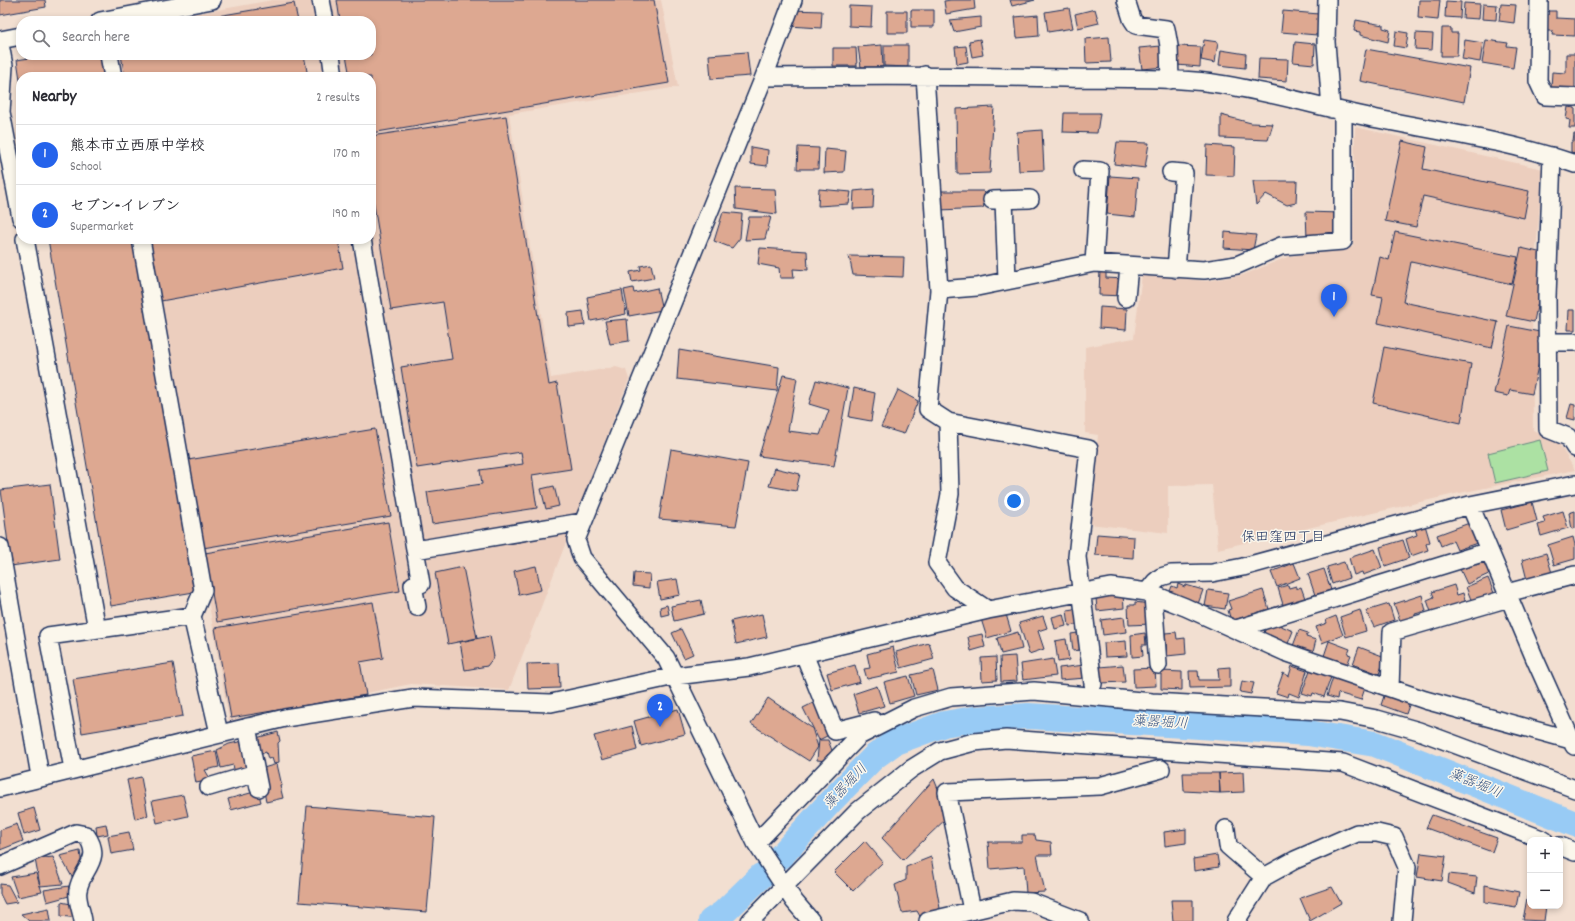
<!DOCTYPE html>
<meta charset="utf-8">
<style>
:root{--surface:#fff;--page:#f7f7f7;--text:#2b2b33;--muted:#7c7c81;--line:#e1e1e2;--accent:#2563eb}
body{margin:0;font-family:Dekko,"Klee One",sans-serif;background:var(--page);color:var(--text)}
.controls{position:absolute;right:12px;bottom:12px;display:grid;overflow:hidden;border-radius:8px;box-shadow:0 2px 6px #0003}
.controls button{width:36px;height:36px;display:grid;place-items:center;padding:0;border:0;border-bottom:1px solid var(--line);background:var(--surface);color:var(--text);font:20px sans-serif}
.you{position:absolute;left:1014px;top:501px;width:14px;height:14px;margin:-10px;border:3px solid #fff;border-radius:50%;background:#1a73e8;box-shadow:0 0 0 6px #1a73e833}
.badge{display:grid;place-items:center;width:26px;height:26px;border-radius:50%;background:var(--accent);color:#fff;font-size:13px;font-weight:700}
.pin{position:absolute;translate:-50% -33px;filter:drop-shadow(0 1px 2px #0008)}
.pin::after{content:'';position:absolute;top:21px;width:14px;height:12px;background:inherit;clip-path:polygon(0 0,100% 0,50% 100%)}
.list{margin:0;padding:0;list-style:none}
h2{display:flex;justify-content:space-between;align-items:center;height:52px;margin:0;padding:0 16px;font-size:17px}
h2 small{font-size:13px;font-weight:400;color:var(--muted)}
.list li{display:grid;grid-template-columns:26px 1fr auto;gap:12px;align-items:center;box-sizing:border-box;height:60px;padding:0 16px;border-top:1px solid var(--line)}
.list b{display:block;font-size:15px;white-space:nowrap}
.list p{margin:0;font-size:13px;white-space:nowrap;color:var(--muted)}
.list em{font-size:13px;font-style:normal;color:var(--muted)}
.icon{flex:none;width:22px;height:22px;fill:none;stroke:currentColor;stroke-width:2;stroke-linecap:round;stroke-linejoin:round}
.map{position:relative;flex:none;width:1575px;height:921px;overflow:hidden}
.search{position:absolute;background:var(--surface);box-shadow:0 2px 6px #0003;left:16px;top:16px;width:360px;height:44px;display:flex;align-items:center;gap:10px;box-sizing:border-box;padding:0 14px;border-radius:16px;color:var(--muted);font-size:15px}
.panel{position:absolute;background:var(--surface);box-shadow:0 2px 6px #0003;left:16px;top:72px;width:360px;height:172px;border-radius:16px}
.map>svg:first-child{display:block}
.built{fill:#eccebe}
.pitch{fill:#ace1a3;stroke:#648880}
.lines{fill:none;stroke-linecap:round;stroke-linejoin:round}
.river{stroke:#98cbf5;stroke-width:26}
.building{fill:#dda891;stroke:#1b2f5e}
.minor-casing{stroke:#1b2f5e;stroke-width:20}
.minor{stroke:#fbf7ec;stroke-width:17}
.labels{text-anchor:middle;dominant-baseline:central;stroke-width:3;stroke-linejoin:round;paint-order:stroke}
.neighbourhood-label{font-size:14px;fill:#1b2f5e;stroke:#fbf7ec}
.water-label{font-size:14px;font-style:italic;fill:#3a5684;stroke:#fbf7ec}
</style>
<div class="map">
<svg width="1575" height="921" viewBox="0 0 1575 921">
<rect width="100%" height="100%" fill="#f2dfd1"/>
<filter id="ink" filterUnits="userSpaceOnUse"><feTurbulence type="fractalNoise" baseFrequency=".025" numOctaves="2"/><feDisplacementMap in="SourceGraphic" scale="8" xChannelSelector="R" yChannelSelector="G"/><feConvolveMatrix kernelMatrix="1 2 1 2 8 2 1 2 1" color-interpolation-filters="sRGB"/></filter>
<g filter="url(#ink)">
<path class="built" d="M273,0H661L678,87L509,114L551,378L616,367L626,370L629,379L509,690L411,684L229,721L146,239H371V77H119L115,55H371V21H155Z
M1355,127L1543,169L1532,296L1533,430L1559,444L1575,470L1455,494L1218,549L1212,485L1168,486V533L1089,524L1098,435L1085,433V347L1134,338L1142,274L1206,281L1243,275L1290,256L1353,247Z"/>
<path class="pitch" d="M1540,440L1548,471L1495,483L1488,453Z"/>
<g class="lines">
<path class="river" d="M780,857L830,802L874,757L895,742L944,724L974,719L1028,716L1184,725L1308,733L1375,744L1575,824
M711,921L723,913L761,876"/>
</g>
<path class="building" d="M0,0H45L46,7L0,15Z
M337,0H654L669,83L371,133V77H350L346,55H371V21H340Z
M951,0H974L975,9L946,14L944,1Z
M1010,0H1035L1012,6Z
M1419,0H1440L1438,20L1418,18Z
M1446,1L1461,2L1460,18L1445,17Z
M294,3L298,21H188Z
M1464,3L1480,4L1479,19L1463,18Z
M1483,4L1497,5L1496,20L1482,19Z
M1501,4L1516,5L1514,23L1499,21Z
M849,6L872,7L871,27L849,26Z
M1069,8L1073,28L1048,32L1045,12Z
M1095,9L1099,23L1078,28L1075,14Z
M790,10L822,11L821,28L789,26Z
M911,10H934V27H911Z
M887,11H907V33H887Z
M1283,11L1319,14L1317,35L1281,32Z
M1547,11H1556V18L1575,19V36L1552,35L1553,31H1547Z
M1038,15L1039,36L1017,38L1015,17Z
M981,17V27L954,32L950,20Z
M1356,20L1383,25V28L1390,30L1388,42L1360,35V32L1354,31Z
M1442,28H1451V33H1458L1457,56H1441Z
M1396,31L1408,33L1406,48L1394,46Z
M1416,33L1433,34L1432,50L1415,49Z
M1109,37L1111,62L1086,63L1085,39Z
M980,39L983,55L972,57L969,41Z
M1204,40L1218,42L1215,63L1201,60Z
M1465,40L1483,43L1480,62L1462,59Z
M1486,40L1508,43L1507,46L1516,47L1513,68L1482,63Z
M1295,42L1315,44L1314,64L1293,62Z
M882,45L883,67H861L858,47Z
M884,45H908V67L884,66Z
M966,46L968,62L957,64L955,47Z
M1161,46L1164,67L1142,69L1139,48Z
M1178,46L1201,47L1200,67L1177,65Z
M833,48H856L857,66H833Z
M1366,49L1470,68L1464,102L1360,81Z
M1221,50L1246,54L1245,68L1219,65Z
M747,52L750,76L711,79L709,55Z
M1566,54H1575V88H1551L1552,72L1566,73Z
M47,55H101L105,77H21V86L17,60Z
M121,55H304L308,77H125Z
M1259,58L1288,59L1287,81L1258,79Z
M994,107L990,173L957,174L956,109Z
M1568,107L1575,108V128H1569L1570,120L1566,119Z
M1064,113H1100L1097,133L1063,132Z
M1221,115L1251,123L1273,124L1268,140L1221,138Z
M506,116L549,385L557,383L571,469L532,475L537,508L432,524L427,492L482,484L480,470L523,464L521,452L417,468L401,367L452,359L443,302L391,310L371,186V136Z
M1042,130L1044,170L1019,171L1017,132Z
M1574,134H1575V153L1571,152V142H1573Z
M1402,141L1427,147L1423,169L1529,191L1524,218L1423,196L1416,227L1385,221Z
M1117,142L1149,143L1145,168L1114,164Z
M1207,145L1235,147L1234,176L1206,175Z
M751,147L768,150L767,166L751,164Z
M798,147L819,148L818,169H797Z
M825,149L846,151L844,172L824,173Z
M1110,176L1138,178L1135,217L1107,214Z
M1253,181H1297L1296,203L1287,205L1266,194L1256,205Z
M735,188L775,189L777,214L736,209Z
M819,189L851,192L849,204L818,206Z
M874,189L873,208L853,209L854,191Z
M938,191H983L987,195L983,208L940,210Z
M723,212L742,214L740,238L732,248L714,241Z
M1306,212L1340,213L1339,237L1307,239Z
M749,217H771L765,239L745,240Z
M1225,232L1256,235L1253,250L1224,248Z
M1395,232L1518,257L1512,284L1411,262L1403,302L1498,322L1492,348L1378,323L1383,297L1372,295L1380,257L1389,260Z
M48,239H133L194,592L111,606Z
M149,239H338L343,268L161,301Z
M760,248L807,251L808,270L793,269L794,278H780L779,268L758,264Z
M1521,248L1547,254L1534,322L1506,316Z
M849,256L904,257L903,277L853,275Z
M651,264L654,278L632,282L630,272L641,270L640,266Z
M1100,270H1106V278L1125,279L1124,296L1099,295Z
M633,288L634,293L657,288L662,310L629,316L624,290Z
M622,290L626,314L591,321L587,297Z
M1100,307L1127,309L1126,330L1099,328Z
M1569,310H1575V330H1568Z
M583,311L585,325L569,327L568,313Z
M627,319L629,341L610,344L605,321Z
M1509,326L1545,333L1532,394L1510,390L1508,396L1494,393Z
M1384,347L1471,364L1461,423L1373,403Z
M679,350L779,367L777,391L677,379Z
M783,375L797,378L788,431L820,435L829,410L809,404L816,380L848,388L834,466L759,456Z
M854,388L875,393L871,421L849,417Z
M898,390L918,401L904,434L881,427Z
M1571,404L1575,405V420L1567,418Z
M375,429L391,516L203,548L188,460Z
M671,449L748,463L736,526L659,519Z
M775,468L800,474L796,491L769,486Z
M50,484L60,559L11,566L1,490Z
M554,486L559,506L546,509L541,489Z
M1532,502L1537,521L1506,530L1501,510Z
M1563,511L1568,528L1541,536L1538,525L1545,523L1543,517Z
M1575,511V528L1572,529L1569,513Z
M388,522L400,591L217,622L205,553Z
M1472,522L1480,542L1457,550L1453,541L1441,546L1437,535Z
M1425,525L1430,542L1426,544L1428,550L1411,556L1406,539L1417,535L1415,529Z
M1097,534L1134,537L1133,558L1095,555Z
M1573,537L1575,545V559L1554,565L1548,545Z
M1403,540L1409,558L1385,566L1380,547Z
M1375,549L1382,568L1363,575L1362,572L1354,575L1349,558Z
M1546,553L1552,573L1527,580L1522,560Z
M1474,560L1476,565L1487,560L1493,572L1467,584L1459,567Z
M1344,562L1349,578L1332,584L1327,567Z
M1294,563L1300,578L1277,587L1271,572Z
M536,566L541,590L519,595L514,571Z
M463,567L477,638L448,644L435,573Z
M1324,569L1331,590L1315,595L1308,574Z
M634,573L650,574L649,588L633,586Z
M1488,578L1494,593L1472,602L1466,587Z
M677,579L680,595L660,599L657,582Z
M1178,584L1185,587L1186,585L1203,590L1198,604L1169,594L1172,586L1177,588Z
M1288,585L1289,588L1296,586V589L1301,587L1306,601L1284,608L1278,588Z
M1454,585L1457,595L1463,593L1466,604L1432,615L1427,600L1434,597L1432,592Z
M1208,590L1228,593L1225,609L1205,606Z
M1263,590L1269,609L1231,621L1228,610L1231,609L1228,601Z
M1123,594L1124,608L1097,611L1096,597Z
M1422,595L1426,611L1415,614L1416,618L1401,623L1394,604Z
M701,600L704,614L674,621L671,606Z
M373,602L383,658L360,662L366,695L231,718L215,628Z
M1135,602L1150,604L1151,624L1129,625L1128,605H1135Z
M1389,604L1394,620L1374,627L1366,611Z
M667,605L669,614L661,616L660,607Z
M1079,608L1081,624L1069,626L1067,610Z
M1360,610L1366,631L1346,637L1340,617Z
M1005,611L1011,631L987,638L981,619Z
M762,614L767,637L736,644L731,621Z
M1063,614L1066,626L1055,629L1052,617Z
M1043,616L1047,628L1038,631L1044,649L1029,654L1019,623Z
M1336,616L1343,635L1322,643L1316,627L1327,623L1326,620Z
M1124,617L1126,632L1103,635L1101,620Z
M1268,623H1274L1293,631L1287,646L1263,635Z
M681,629L693,654L684,658L672,633Z
M1299,630L1308,633L1306,637L1316,640L1313,652L1293,646Z
M1018,632L1022,649L1001,654L997,638Z
M1084,632L1086,649L1073,651L1071,634Z
M1176,632L1177,639L1185,638L1186,654L1167,656L1165,633Z
M1145,633L1146,645H1142L1143,656L1132,657L1131,635Z
M982,634L985,647L971,651L968,637Z
M490,636L494,657L487,666L465,670L460,642Z
M1066,639L1069,660L1058,662L1055,641Z
M1126,641L1127,656L1105,657L1104,643Z
M1329,641L1350,649L1348,654L1351,655L1347,665L1324,656Z
M929,643L934,659L901,668L896,652Z
M893,647L899,672L867,679L864,669L870,668L867,654Z
M1359,647L1385,657L1379,674L1353,664Z
M1015,656L1017,681L1001,682L1000,657Z
M996,657L997,680L982,681L981,658Z
M1053,659L1056,676L1023,680L1021,664Z
M173,663L183,716L82,733L73,679Z
M559,663L560,688L528,689L527,664Z
M855,665L860,682L832,690L827,673Z
M1085,665L1086,678L1060,680L1059,668Z
M1123,665L1125,682L1101,683L1099,667Z
M1292,666L1307,671L1299,697L1289,693L1288,697L1276,693L1283,673L1289,676Z
M1230,667V687L1190,688L1189,671H1198L1199,680H1219L1218,668Z
M1155,668L1156,686L1134,687L1133,669Z
M933,670L938,690L916,695L911,675Z
M1310,670L1331,677L1324,697L1313,693L1312,696L1302,693Z
M1161,671L1182,672V690L1161,689Z
M908,676L914,696L890,703L884,682Z
M1333,677L1365,688L1361,700L1338,693L1337,699L1327,696Z
M1242,681L1254,683L1251,694L1240,692Z
M877,686L884,706L859,713L853,694Z
M1385,693L1410,702L1406,714L1381,705Z
M768,698L812,728L818,747L809,761L751,724Z
M817,701L831,734L819,740L803,708Z
M678,709L685,734L641,746L634,721Z
M632,726L637,750L602,760L594,736Z
M278,732L280,741L278,743L279,762L274,764L272,758L268,759L266,752L261,754L256,738Z
M819,740H828L833,753L827,755V761L817,760Z
M243,741L249,771L235,773L233,765L221,768L217,750L229,744Z
M216,751L219,767L205,770L211,780L196,783L191,756Z
M277,764L282,786H280L283,798L266,802L260,769Z
M1243,772L1244,792L1220,793L1219,773Z
M1183,773H1219L1220,793L1184,791Z
M141,777L148,816L135,819L127,780Z
M934,779L949,816L903,860L882,838Z
M258,791L261,802L231,810L228,799Z
M183,795L188,816L157,823L152,801Z
M307,806L435,817L427,912L299,902Z
M34,808L40,830L24,835L18,813Z
M1432,815L1497,838L1492,852L1426,828Z
M17,824L23,841L0,850V830Z
M106,824L108,834L97,836L96,826Z
M1186,829V843L1165,846L1164,832Z
M129,832L133,850L111,854L108,836Z
M1022,835H1035L1036,840L1051,842L1052,855H1037L1045,892L1026,893L1024,866L990,869L988,842H1022Z
M865,841L883,862L853,891L834,872Z
M80,851L82,866L72,877L60,856Z
M1421,853L1446,856L1442,881L1417,877Z
M1217,855L1219,867L1194,871L1193,859Z
M53,857L63,884L40,886L35,859Z
M931,857L941,914L921,918L917,911L902,913L895,885L906,880V867Z
M36,873L42,892L18,897L11,877Z
M1449,874L1477,877L1475,893L1448,883Z
M1530,882V906H1546L1544,921L1523,920Z
M0,884L8,885L17,902L5,904L0,894Z
M1485,885L1519,892L1516,907L1485,902Z
M69,886V896L47,902L44,890Z
M1332,887L1341,903L1310,921L1300,898Z
M1171,900H1193V921H1173Z
M61,902L76,905L77,918L61,916Z
M49,908L51,921H29L21,914Z"/>
<g class="lines">
<defs>
<path id="minor" d="M321,0L325,21
M793,0L764,77L576,540L582,558L666,658L756,843L794,901L811,921
M1126,0L1132,19L1136,25L1166,29L1169,46L1170,80
M1327,0L1326,42L1331,109
M1539,0L1538,81L1545,96L1575,97
M100,21L212,0
M0,40L21,36
M0,44L4,66L1,112L21,218
M109,55L113,77
M331,55L334,77
M925,75L939,290L928,409L948,422L1089,449L1077,557L1093,684
M764,77C865,76 965,76 1065,78C1114,79 1165,77 1213,83C1269,91 1323,108 1378,119C1444,132 1512,142 1575,164
M1552,156L1547,297L1548,429L1568,437L1575,448
M1083,170L1100,171L1094,263
M1171,172L1184,173L1176,269
M992,200L1030,199
M1004,200L1007,280
M25,239L97,629
M141,239L203,590L192,616
M362,239L421,584L413,585L417,607
M939,290L977,287L1094,263L1204,270L1237,265L1281,246L1343,241V112
M1126,298L1129,266
M1547,342H1575
M948,422L950,494L937,563L955,588L988,610
M1470,505L1535,659L1574,746
M0,547L40,776
M415,550L582,522
M1147,592L1155,582L1161,577L1171,574L1212,573L1243,567L1470,505L1575,484
M1507,593L1575,575
M1153,595L1158,665
M1236,629L1489,551
M804,654L835,731L874,721
M1390,688L1392,632L1509,598
M247,727L259,788
M73,769L48,636L192,616L219,733
M209,787L256,773
M0,788L285,718L413,698L551,703L675,676L749,667L988,610L1111,587L1147,592L1185,607L1285,652L1425,700L1571,740
M1226,829L1228,846L1264,877
M756,843L859,736L914,708L951,697L1034,691L1152,702L1340,712L1377,719L1419,731L1575,789
M1560,846L1575,852
M0,866L76,833L86,835C104,860 81,869 78,890C76,899 82,912 83,921
M972,910L947,792L1100,786L1161,769
M750,921L858,811L911,769L940,751L974,742L1006,739L1343,763L1544,840
M928,921L1013,901L1031,902L1080,921
M1236,921L1264,877L1295,860L1357,833H1377L1394,837L1407,867L1402,921"/>
</defs>
<use href="#minor" class="minor-casing"/>
<use href="#minor" class="minor"/>
</g>
</g>
<g class="labels">
<g class="neighbourhood-label">
<text x="1283" y="538">保田窪四丁目</text>
</g>
<g class="water-label">
<text transform="translate(1160 723) rotate(3)">藻器堀川</text>
<text transform="translate(1475 784) rotate(22)">藻器堀川</text>
<text transform="translate(846 787) rotate(-47)">藻器堀川</text>
</g>
</g>
</svg>
<div class="controls">
<button>+</button>
<button>−</button>
</div>
<div class="you"></div>
<div class="pin badge" style="left:1334px;top:317px">1</div>
<div class="pin badge" style="left:660px;top:727px">2</div>
<div class="search"><svg class="icon" aria-label="search" viewBox="0 0 24 24"><circle cx="10" cy="10" r="6"/><path d="M15 15l6 6"/></svg>Search here</div>
<section class="panel">
<h2>Nearby<small>2 results</small></h2>
<ul class="list">
<li><span class="badge">1</span><div><b>熊本市立西原中学校</b><p>School</p></div><em>170 m</em></li>
<li><span class="badge">2</span><div><b>セブン-イレブン</b><p>Supermarket</p></div><em>190 m</em></li>
</ul>
</section>
</div>
